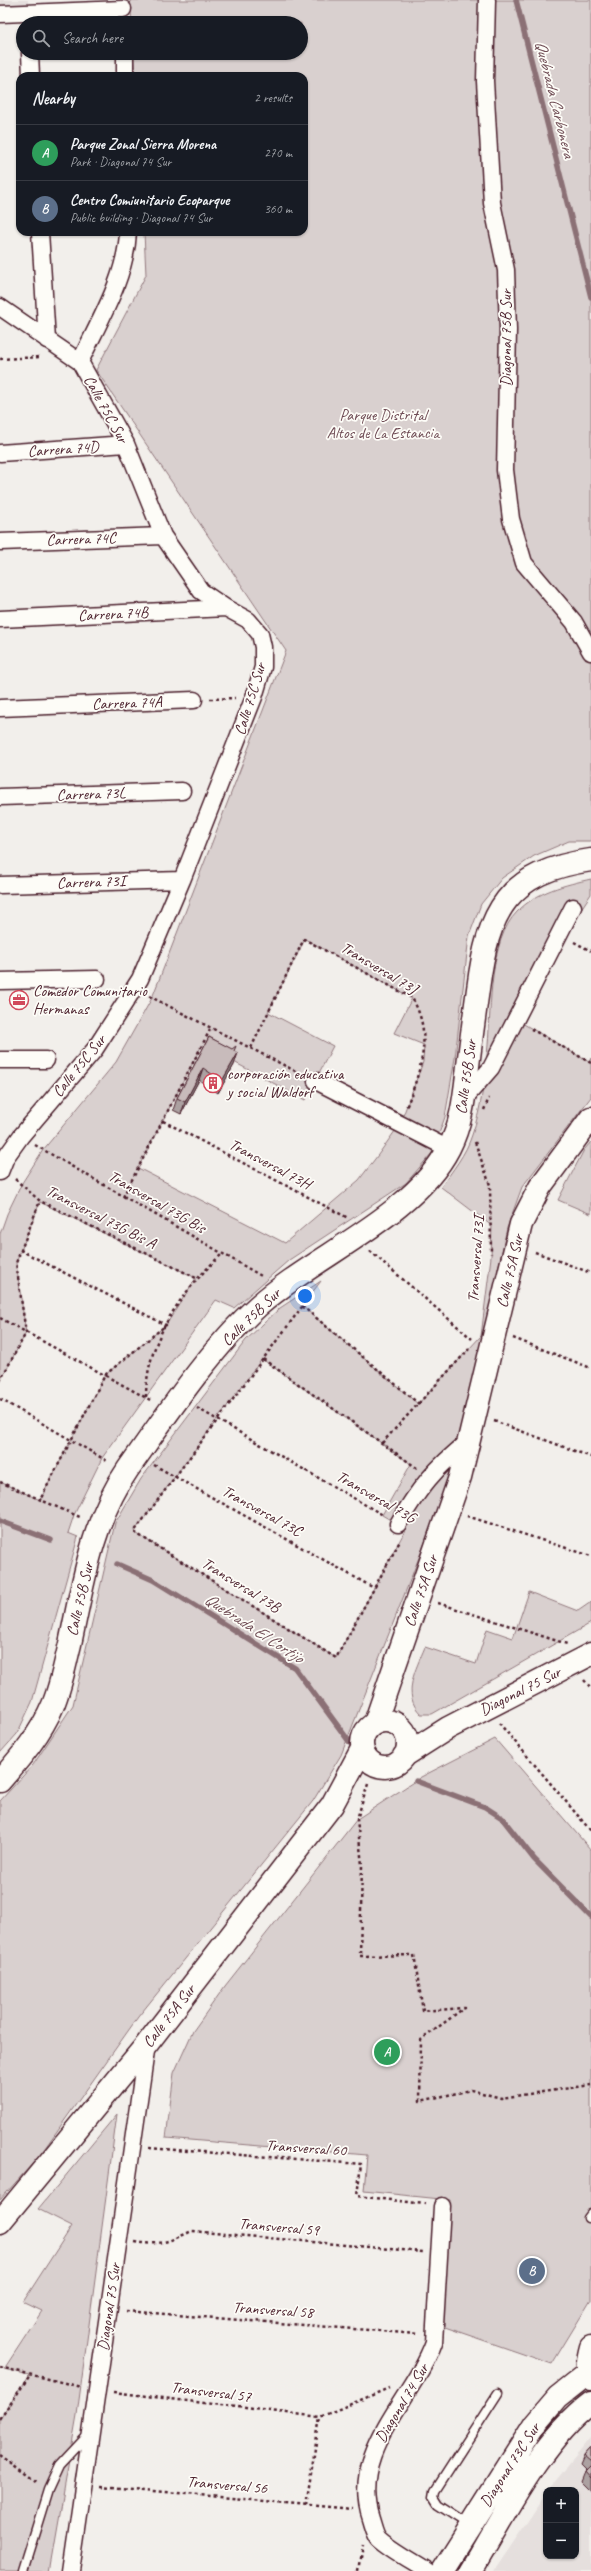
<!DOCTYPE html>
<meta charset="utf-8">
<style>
:root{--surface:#171b24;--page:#242831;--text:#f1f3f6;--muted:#9ea1a6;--line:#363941;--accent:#8c9099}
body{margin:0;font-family:Caveat,sans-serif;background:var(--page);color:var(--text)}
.controls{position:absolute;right:12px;bottom:12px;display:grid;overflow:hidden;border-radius:8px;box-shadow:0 1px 3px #0004}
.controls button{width:36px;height:36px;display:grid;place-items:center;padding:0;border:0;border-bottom:1px solid var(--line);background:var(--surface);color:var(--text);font:20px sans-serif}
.you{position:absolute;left:305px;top:1296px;width:14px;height:14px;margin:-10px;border:3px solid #fff;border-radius:50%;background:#1a73e8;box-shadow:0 0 0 6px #1a73e833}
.badge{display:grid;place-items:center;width:26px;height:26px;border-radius:50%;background:var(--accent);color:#fff;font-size:13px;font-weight:700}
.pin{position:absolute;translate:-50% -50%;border:2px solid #fff;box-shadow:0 1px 4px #0006}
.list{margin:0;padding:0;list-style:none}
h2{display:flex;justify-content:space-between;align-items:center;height:52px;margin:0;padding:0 16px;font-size:17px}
h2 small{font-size:13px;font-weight:400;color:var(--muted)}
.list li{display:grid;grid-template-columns:26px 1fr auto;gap:12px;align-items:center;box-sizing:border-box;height:56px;padding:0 16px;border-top:1px solid var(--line)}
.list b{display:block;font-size:15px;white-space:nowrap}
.list p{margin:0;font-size:13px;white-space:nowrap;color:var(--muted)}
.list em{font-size:13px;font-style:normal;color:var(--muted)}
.icon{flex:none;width:22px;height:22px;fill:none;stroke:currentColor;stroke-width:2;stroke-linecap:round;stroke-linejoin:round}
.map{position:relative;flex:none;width:591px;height:2571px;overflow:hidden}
.search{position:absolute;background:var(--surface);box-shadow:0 1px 3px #0004;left:16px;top:16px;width:292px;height:44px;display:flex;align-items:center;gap:10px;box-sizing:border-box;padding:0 14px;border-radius:22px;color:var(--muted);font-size:15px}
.panel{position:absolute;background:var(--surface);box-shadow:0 1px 3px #0004;left:16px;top:72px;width:292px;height:164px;border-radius:12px}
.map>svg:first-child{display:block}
.built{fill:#e5dfdd}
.green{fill:#d9d0cf;stroke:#92787d;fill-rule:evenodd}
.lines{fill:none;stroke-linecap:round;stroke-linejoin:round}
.stream{stroke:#8b6f75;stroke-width:5.5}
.lane-casing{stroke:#4a1f2b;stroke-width:11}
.street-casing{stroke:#4a1f2b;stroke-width:19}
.secondary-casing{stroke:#4a1f2b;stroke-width:25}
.path{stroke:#4a1f2b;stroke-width:2.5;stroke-dasharray:3 3;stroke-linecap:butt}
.lane{stroke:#fdfcf7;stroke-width:8}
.street{stroke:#fdfcf7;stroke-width:16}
.secondary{stroke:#fdfcf7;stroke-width:22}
.wall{fill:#aca1a1;stroke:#4a1f2b}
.shaded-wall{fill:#8c8383;stroke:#4a1f2b}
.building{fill:#c8bbbb;stroke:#4a1f2b}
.labels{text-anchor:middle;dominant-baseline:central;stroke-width:3.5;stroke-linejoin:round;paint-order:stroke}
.street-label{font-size:16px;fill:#4a1f2b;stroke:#fdfcf7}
.park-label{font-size:16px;fill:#6e4b54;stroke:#fdfcf7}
.poi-label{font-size:16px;fill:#4a1f2b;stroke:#fdfcf7;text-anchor:start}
.water-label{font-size:17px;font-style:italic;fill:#704e56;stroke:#fdfcf7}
</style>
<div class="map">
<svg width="591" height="2571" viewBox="0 0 591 2571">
<rect width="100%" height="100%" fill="#f2efeb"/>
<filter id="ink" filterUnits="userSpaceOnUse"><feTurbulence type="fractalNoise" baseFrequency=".025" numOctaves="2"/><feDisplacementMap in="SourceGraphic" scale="8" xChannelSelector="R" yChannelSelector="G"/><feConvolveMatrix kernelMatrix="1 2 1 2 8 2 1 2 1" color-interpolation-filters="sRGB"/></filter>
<g filter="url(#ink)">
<path class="built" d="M0,0H28V13L0,14Z
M591,2438V2571H494L546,2494V2556H576V2490H548Z"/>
<path class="green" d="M130,0H591V841H569L534,856L502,878L481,904L469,936L455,1058L445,1117L432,1153L406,1183L289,1260L234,1308L216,1300L102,1458L74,1515L68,1533L78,1537L32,1702L17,1734L0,1753V1482L40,1500L105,1375L166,1325L196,1278L40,1202L16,1263L26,1333L0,1381V1234L7,1214L22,1183L43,1150L116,1062L152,998L286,651L96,370L146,275L144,232H304V76H135L133,53H301V23H132ZM305,939L412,998L394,1033L424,1045L423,1062L400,1124L378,1155L359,1180L285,1243L138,1168L202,1045L305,1100L333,1046L268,1012Z
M591,879V894L563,936L522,1023L589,1062L591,1058V1097L522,1187L507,1228L496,1279L493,1323L448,1484L341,1755L313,1801L138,2017L40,2155L0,2200V1801L33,1765L73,1705L115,1523L141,1479L246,1340L280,1308L321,1281L302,1306L418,1404L481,1336L491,1257L492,1226L441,1187C452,1171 466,1154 472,1135C482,1107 485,1075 488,1045C491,1008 489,940 517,912C537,891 565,885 591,879ZM262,1359L411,1464L382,1515L406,1529L336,1658L134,1532Z
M591,1142V1214L558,1200L584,1150Z
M529,1592L578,1611L591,1602V1623L432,1714H421C401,1695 416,1669 425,1647L476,1664L487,1629L513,1638Z
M495,1739L591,1850V2300L552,2364L442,2326L450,2200L364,2191L367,2155L166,2138L174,2073L193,2031L225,1986L357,1819L421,1777Z
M117,2114L77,2415L50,2571H0V2419L29,2375L4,2369L42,2311L23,2302L72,2226L38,2209Z"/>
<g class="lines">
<path class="stream" d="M516,0L591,297
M0,1521L51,1540
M117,1564L153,1580L295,1668L351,1744
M416,1781L485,1807L502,1818L534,1859L591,1917"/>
<defs>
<path id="lane" d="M588,2218L591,2214
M470,2525L439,2505L434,2497L435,2491L498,2393
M23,2571L48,2490L59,2466L89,2434"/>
<path id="street" d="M487,0L485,81L492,203L506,270L508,330L505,470L511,519L524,563L574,622L591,652
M0,14L123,9
M30,53L31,76
M125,53V76
M40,232L47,340
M0,307L80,362L126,444L163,536L201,591L226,608L248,620L260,634L263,647V667L254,697L182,880L140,979L95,1049L21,1136L6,1157L0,1172
M80,362C99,321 126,278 128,232
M0,453L126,444
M0,542L163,536
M0,619L226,608
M0,708L194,700
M0,797L182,791
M0,885L182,880
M0,981L97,979
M0,1060H46
M316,1081L449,1149
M464,1099L491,1068L573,907
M398,1524C418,1489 436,1467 468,1442
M71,2571L147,2044
M427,2571C412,2561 392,2551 379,2539C375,2535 373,2525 371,2519C348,2451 413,2400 434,2342L442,2206"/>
<path id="secondary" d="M362 1744a23 23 0 1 1 46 0a23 23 0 1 1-46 0Z
M375,1723L460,1477L521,1224L540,1187L591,1118
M404,1756L448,1728L591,1654
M0,1781C20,1758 41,1734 53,1705C61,1686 65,1664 70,1644C83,1583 92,1521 128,1469C165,1417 211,1348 258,1306C314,1256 414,1216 449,1148C461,1125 464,1100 467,1075C470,1047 474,1018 478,989C488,911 507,872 591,860
M0,2222L147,2044L332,1805L362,1749
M591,2347C588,2358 586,2368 591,2379
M442,2571L535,2424L558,2397L591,2371
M471,2571C503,2518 541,2440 591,2403"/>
</defs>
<use href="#lane" class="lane-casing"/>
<use href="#street" class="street-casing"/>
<use href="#secondary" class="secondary-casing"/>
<path class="path" d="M0,359L41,357
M210,699L235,698
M574,942L591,951
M149,996L301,1074
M531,1029L591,1063
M251,1048L304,939L412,998C434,1035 420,1072 406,1108
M484,1110L489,1098
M163,1121L348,1218
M475,1142L490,1185L491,1254
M35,1145L263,1277
M15,1179L40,1201L196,1278
M123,1197L211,1028
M20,1250L166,1325L105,1375L40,1500
M370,1251L472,1339
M535,1252L591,1273
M313,1292L134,1532L336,1658L400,1541
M302,1306L419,1404
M0,1318L152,1401
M513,1338L591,1368
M263,1359L417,1468
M0,1381L26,1333L16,1263L40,1201
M146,1397C146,1340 182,1291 222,1254
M0,1399L109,1462
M197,1408L383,1515
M494,1421L591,1457
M382,1443L469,1349
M154,1465L374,1588
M0,1482L82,1518
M467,1516L591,1556
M438,1603L567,1644
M584,1680L591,1688
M499,1723L591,1831
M368,1784L357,1819L362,1865L360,1956L414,1955L423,2011L464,2008L421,2040L420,2101L471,2090L501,2098L591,2085
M149,2148L361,2164L357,2196L425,2204
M135,2242C161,2246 170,2241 192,2231L423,2252
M126,2311L418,2334
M0,2367L81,2387
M113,2392L320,2417L389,2388
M0,2419L30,2375
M0,2455L37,2482
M100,2486L352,2509
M306,2505L320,2417
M359,2571L363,2546"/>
<use href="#lane" class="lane"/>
<use href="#street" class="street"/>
<use href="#secondary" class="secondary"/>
</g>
<path class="wall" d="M209,1037L234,1051V1065L218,1093L199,1080L181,1114L173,1110L177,1098Z
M591,2447V2491L581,2481L585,2471L586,2470L580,2464L584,2455Z"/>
<path class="shaded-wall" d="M238,1053L234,1065L218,1093L222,1081Z
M203,1068L199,1080L181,1114L185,1102Z"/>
<path class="building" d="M209,1037L232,1049L236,1046L234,1051L238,1053L222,1081L203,1068L185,1102L177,1098Z
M591,2447V2461L584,2455Z
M591,2465V2478L585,2471Z"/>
</g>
<defs>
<symbol id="office-ring" viewBox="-11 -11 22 22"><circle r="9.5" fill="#fdfcf7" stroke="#d1495b" stroke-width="1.5"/><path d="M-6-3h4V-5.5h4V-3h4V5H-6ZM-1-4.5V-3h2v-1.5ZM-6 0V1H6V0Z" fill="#d1495b"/></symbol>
<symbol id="building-ring" viewBox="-11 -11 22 22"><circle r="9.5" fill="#fdfcf7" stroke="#d1495b" stroke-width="1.5"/><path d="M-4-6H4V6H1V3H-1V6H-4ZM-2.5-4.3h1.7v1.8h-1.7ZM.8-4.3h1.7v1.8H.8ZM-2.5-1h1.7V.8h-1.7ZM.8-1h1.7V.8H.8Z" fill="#d1495b"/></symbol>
</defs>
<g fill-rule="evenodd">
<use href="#office-ring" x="8" y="989" width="22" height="22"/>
<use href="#building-ring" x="202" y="1072" width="22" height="22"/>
</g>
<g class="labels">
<g class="street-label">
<text transform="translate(506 338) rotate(-90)">Diagonal 75B Sur</text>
<text transform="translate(106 409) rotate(61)">Calle 75C Sur</text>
<text transform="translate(63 449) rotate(-4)">Carrera 74D</text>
<text transform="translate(81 539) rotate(-2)">Carrera 74C</text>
<text transform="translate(113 614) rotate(-3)">Carrera 74B</text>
<text transform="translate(250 699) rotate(-73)">Calle 75C Sur</text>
<text transform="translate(127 703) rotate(-2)">Carrera 74A</text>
<text transform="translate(91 794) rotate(-2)">Carrera 73L</text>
<text transform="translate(91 882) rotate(-2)">Carrera 73I</text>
<text transform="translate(379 968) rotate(31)">Transversal 73J</text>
<text transform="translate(79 1066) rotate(-51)">Calle 75C Sur</text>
<text transform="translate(466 1077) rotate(-82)">Calle 75B Sur</text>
<text transform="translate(270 1164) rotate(28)">Transversal 73H</text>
<text transform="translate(157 1202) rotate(30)">Transversal 73G Bis</text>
<text transform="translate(101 1217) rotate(27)">Transversal 73G Bis A</text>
<text transform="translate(476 1259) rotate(-86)">Transversal 73I</text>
<text transform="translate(510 1271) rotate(-77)">Calle 75A Sur</text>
<text transform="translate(251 1317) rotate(-44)">Calle 75B Sur</text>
<text transform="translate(376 1497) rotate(30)">Transversal 73G</text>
<text transform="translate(262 1511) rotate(29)">Transversal 73C</text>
<text transform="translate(241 1585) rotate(32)">Transversal 73B</text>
<text transform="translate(421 1591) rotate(-71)">Calle 75A Sur</text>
<text transform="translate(80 1599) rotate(-77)">Calle 75B Sur</text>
<text transform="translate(520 1691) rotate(-27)">Diagonal 75 Sur</text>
<text transform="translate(169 2016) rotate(-52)">Calle 75A Sur</text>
<text transform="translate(306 2148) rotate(4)">Transversal 60</text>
<text transform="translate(279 2227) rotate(5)">Transversal 59</text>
<text transform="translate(109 2307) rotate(-82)">Diagonal 75 Sur</text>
<text transform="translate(273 2310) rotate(4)">Transversal 58</text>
<text transform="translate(211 2392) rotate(7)">Transversal 57</text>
<text transform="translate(402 2403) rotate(-59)">Diagonal 74 Sur</text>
<text transform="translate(510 2465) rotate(-57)">Diagonal 73C Sur</text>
<text transform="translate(227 2485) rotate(5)">Transversal 56</text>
</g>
<g class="park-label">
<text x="383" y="415">Parque Distrital<tspan x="383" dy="18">Altos de La Estancia</tspan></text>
</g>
<g class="poi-label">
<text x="33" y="991">Comedor Comunitario<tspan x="33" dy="18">Hermanas</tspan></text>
<text x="227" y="1074">corporación educativa<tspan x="227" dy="18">y social Waldorf</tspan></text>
</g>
<g class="water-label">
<text transform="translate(555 99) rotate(76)">Quebrada Carbonera</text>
<text transform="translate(254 1628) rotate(33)">Quebrada El Cortijo</text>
</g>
</g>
</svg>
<div class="controls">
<button>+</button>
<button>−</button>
</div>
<div class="you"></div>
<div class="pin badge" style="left:387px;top:2052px;background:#2e9e5b">A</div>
<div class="pin badge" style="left:532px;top:2271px;background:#5c6f8a">B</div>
<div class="search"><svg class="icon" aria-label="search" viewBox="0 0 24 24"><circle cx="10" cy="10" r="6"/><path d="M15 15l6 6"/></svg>Search here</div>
<section class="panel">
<h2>Nearby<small>2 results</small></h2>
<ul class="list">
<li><span class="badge" style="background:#2e9e5b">A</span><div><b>Parque Zonal Sierra Morena</b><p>Park · Diagonal 74 Sur</p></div><em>270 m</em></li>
<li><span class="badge" style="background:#5c6f8a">B</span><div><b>Centro Comiunitario Ecoparque</b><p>Public building · Diagonal 74 Sur</p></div><em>360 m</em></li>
</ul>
</section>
</div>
